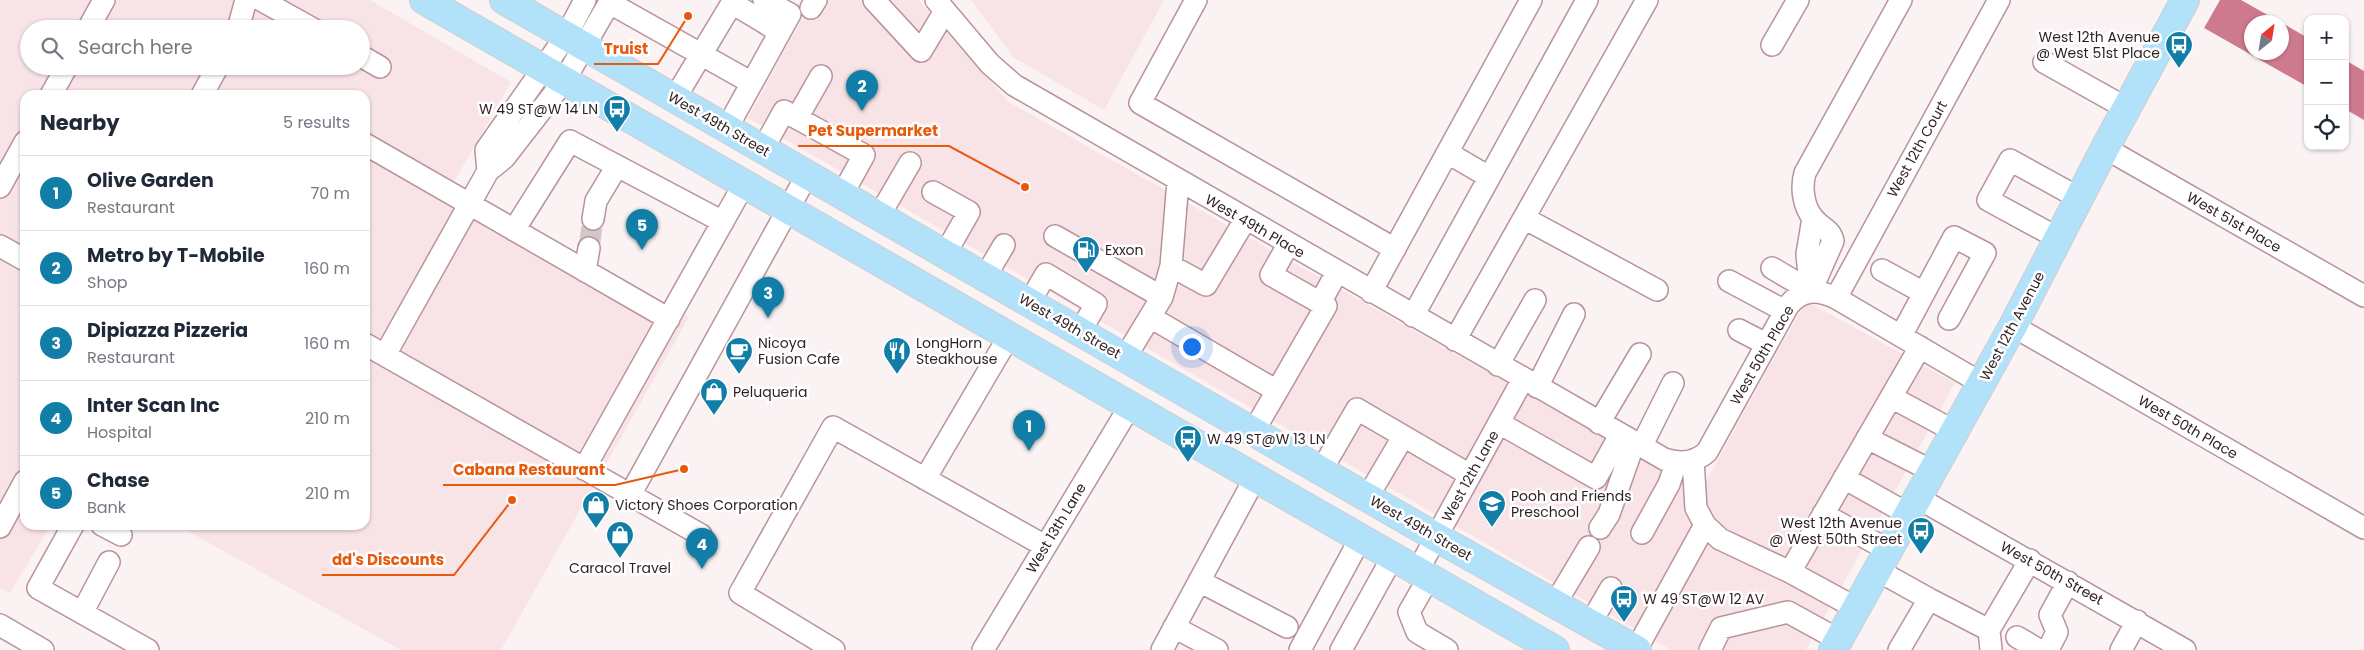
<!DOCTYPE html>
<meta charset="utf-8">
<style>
:root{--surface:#fff;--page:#f2f2f3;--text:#1f2937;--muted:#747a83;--line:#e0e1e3;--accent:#107ea7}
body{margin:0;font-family:Poppins,sans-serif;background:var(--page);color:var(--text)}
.controls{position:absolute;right:15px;top:15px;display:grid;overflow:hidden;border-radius:10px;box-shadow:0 1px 4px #0004}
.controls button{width:45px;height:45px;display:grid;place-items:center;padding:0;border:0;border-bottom:1px solid var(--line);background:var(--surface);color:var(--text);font:25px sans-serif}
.compass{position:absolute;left:2244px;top:15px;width:45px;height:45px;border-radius:50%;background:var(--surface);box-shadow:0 1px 4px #0004;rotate:30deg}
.you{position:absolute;left:1191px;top:346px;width:18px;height:18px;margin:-12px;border:4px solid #fff;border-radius:50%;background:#1a73e8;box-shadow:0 0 0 8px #1a73e833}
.badge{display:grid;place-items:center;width:32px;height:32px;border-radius:50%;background:var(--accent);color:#fff;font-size:16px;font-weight:700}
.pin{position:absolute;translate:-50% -41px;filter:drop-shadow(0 1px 2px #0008)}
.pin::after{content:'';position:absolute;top:26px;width:18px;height:15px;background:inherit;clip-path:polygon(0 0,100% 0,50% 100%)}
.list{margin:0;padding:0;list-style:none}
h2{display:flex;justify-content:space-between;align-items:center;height:65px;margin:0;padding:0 20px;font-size:21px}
h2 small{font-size:16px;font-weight:400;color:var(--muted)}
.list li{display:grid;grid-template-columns:32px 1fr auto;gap:15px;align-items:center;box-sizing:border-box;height:75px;padding:0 20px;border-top:1px solid var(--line)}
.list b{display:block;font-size:19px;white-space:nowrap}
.list p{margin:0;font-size:16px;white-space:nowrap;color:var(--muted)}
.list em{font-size:16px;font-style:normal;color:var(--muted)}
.icon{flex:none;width:28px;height:28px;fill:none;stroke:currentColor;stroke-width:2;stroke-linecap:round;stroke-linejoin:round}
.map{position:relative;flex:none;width:2364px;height:650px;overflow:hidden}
.search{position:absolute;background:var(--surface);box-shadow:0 1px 4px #0004;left:20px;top:20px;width:350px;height:55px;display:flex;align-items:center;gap:12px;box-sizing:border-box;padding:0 18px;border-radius:28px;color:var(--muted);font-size:19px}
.panel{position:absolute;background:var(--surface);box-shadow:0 1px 4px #0004;left:20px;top:90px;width:350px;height:440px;border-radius:15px}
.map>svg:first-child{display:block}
.built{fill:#f8e4e7;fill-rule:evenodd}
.water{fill:#ce7a8e}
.pier{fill:#fbf2f4}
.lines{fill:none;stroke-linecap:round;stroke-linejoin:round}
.minor-tunnel{stroke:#d2c8ca;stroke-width:21;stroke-dasharray:21 11;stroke-linecap:butt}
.minor-casing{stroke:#b9939b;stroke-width:24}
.major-casing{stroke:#d1cece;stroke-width:30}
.minor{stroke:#fff;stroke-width:21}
.major{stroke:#b2e2fa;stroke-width:28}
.labels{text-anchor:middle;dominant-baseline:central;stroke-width:5;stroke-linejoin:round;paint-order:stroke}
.poi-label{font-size:14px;fill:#2d1f22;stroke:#fff;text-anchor:start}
.street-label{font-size:14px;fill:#2d1f22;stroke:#fff}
.leader{fill:none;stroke:#e8590c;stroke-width:2}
.callout-dot{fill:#e8590c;stroke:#fff;stroke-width:2}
.callout-label{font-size:15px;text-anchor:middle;font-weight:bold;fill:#e8590c;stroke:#fff;stroke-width:5;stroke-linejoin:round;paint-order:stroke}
</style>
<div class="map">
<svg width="2364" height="650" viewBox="0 0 2364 650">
<rect width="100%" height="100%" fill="#fbf2f4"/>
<path class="built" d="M0,0H370L511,82L454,182L689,317L501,650H401L177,525H365V95H25V525H51L10,593L0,588ZM29,29H361V66H29Z
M812,0H918L1009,102L1700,492L1806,301L1955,383L1806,650H1671L748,118Z
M971,0H1164L1104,110L1013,57Z"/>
<path class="water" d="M2155,0H2241L2280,22H2252V52H2282V23L2308,38V87Z
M2345,60L2364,71V120L2345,109Z"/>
<path class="pier" d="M2153,0H2220L2203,30Z"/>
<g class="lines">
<path class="minor-tunnel" d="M589,248L593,219"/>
<defs>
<path id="minor" d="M261,0L313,29
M874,0L921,51L945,11
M936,0L990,64L1014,85L1664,459C1679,464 1695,463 1707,452L1788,306C1801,289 1817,289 1836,298L1981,383
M1196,0L1140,103L1395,249
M610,3L752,83
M811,8L816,0
M88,29L104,0
M238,29L246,0
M1772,45L1798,0
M361,56L380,67
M2044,62L2126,108
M51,95L67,66
M202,95L218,66
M675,98L732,3L780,32
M797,118L821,76
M727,128L790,14L764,0
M365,144L669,319
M2105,148L2364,296
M763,149L784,111L864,155L842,195
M1448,153L1489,177
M488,171L486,150L566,36L585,0
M0,187L25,142
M933,192L969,212L945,254
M879,216L910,163
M1524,218L1657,290
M593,219L596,201L617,166
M514,230L570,141L723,222
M1055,236L1162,297
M2058,238L1988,200L2010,160L2079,198
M0,246L25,260
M1171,266L1206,285L1245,220
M1772,268L1811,291
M1882,270L1924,293
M585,271L589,248
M985,277L1004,245
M1729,281L1785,311
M1810,286L1807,254L1813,218
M1811,291L1833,241C1830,228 1820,228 1813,218C1803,206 1801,187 1805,173L1901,0
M1371,292L1531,0
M1836,298L1999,0
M1029,303L1046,274L1096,304L1080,332
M1320,303L1337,272
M1413,316L1587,0
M1150,317L1277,391L1253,432
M2013,326L2364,528
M1739,330L1766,344
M1901,336L1954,237L1985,253L1949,319
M1455,340L1647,0
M365,344L701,535
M385,355L488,171L504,158L564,81L611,0
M1125,358L1162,297L1171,266L1178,181
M1498,365L1535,300
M1537,387L1574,314
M1277,391L1326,306L1271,275L1288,245
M1891,397L1954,431
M1499,423L1596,478L1620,435
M1599,423L1640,354
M1867,438L1932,471
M1641,447L1673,383
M1693,460L1696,508L1705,525L1720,539L1790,572L1856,608
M584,469L744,184
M1321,471L1357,409L1470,475
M1844,478L1908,514
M925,479L1009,336
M630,495L807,175
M1367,498L1403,437
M1918,498L2185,650
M1823,514L1888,550
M73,525L38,588L148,650
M102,525L121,535
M0,527L25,481
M1600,528L1609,514L1634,443
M1642,533L1669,484L1676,463
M1877,570L1929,599
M1417,572L1523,379
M1790,572L1920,347
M1428,579L1409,612L1417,632L1447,650
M1199,581L1287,627
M1555,604L1589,547
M82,613L109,562
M1590,624L1611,588
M0,625L43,650
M1174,627L1217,650
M1989,630L1991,650
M2017,637L2039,650
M834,650L740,593L833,427L1045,546
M983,650L1130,406
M1162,650L1255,478
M1300,650L1360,539
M1341,650L1392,558
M1636,650L1705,525
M1710,650L1721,628L1788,612L1839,640
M1899,650L1929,599L1989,630L2030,560
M2048,650L2057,632L2050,615L2068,582
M2121,650L2137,621"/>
<path id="major" d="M424,0L1555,650
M504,0L1436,537L1637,650
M1833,650L2013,326L2105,148L2185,0"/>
</defs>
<use href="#minor" class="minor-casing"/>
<use href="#major" class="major-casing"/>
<use href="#minor" class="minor"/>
<use href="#major" class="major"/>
</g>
<defs>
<symbol id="bus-pin" viewBox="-11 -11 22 30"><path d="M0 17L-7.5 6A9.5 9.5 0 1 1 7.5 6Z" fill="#107ea7" stroke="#fff"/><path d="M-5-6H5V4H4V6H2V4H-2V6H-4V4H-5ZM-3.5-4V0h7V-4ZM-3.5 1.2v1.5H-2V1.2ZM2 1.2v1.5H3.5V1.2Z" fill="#fff"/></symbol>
<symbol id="fuel-pin" viewBox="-11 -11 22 30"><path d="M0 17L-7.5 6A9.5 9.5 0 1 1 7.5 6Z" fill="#107ea7" stroke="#fff"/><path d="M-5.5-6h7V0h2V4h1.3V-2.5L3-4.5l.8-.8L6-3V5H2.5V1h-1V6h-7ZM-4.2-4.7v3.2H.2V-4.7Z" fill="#fff"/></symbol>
<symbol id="cafe-pin" viewBox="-11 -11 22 30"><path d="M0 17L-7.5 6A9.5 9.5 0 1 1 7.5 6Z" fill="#107ea7" stroke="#fff"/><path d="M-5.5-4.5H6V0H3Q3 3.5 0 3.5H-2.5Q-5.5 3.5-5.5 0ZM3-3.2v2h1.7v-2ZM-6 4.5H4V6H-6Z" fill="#fff"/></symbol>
<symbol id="restaurant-pin" viewBox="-11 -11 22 30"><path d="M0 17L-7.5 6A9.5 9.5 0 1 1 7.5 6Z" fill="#107ea7" stroke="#fff"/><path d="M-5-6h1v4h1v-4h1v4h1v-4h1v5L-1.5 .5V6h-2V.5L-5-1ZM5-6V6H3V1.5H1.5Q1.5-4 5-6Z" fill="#fff"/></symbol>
<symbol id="shop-pin" viewBox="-11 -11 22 30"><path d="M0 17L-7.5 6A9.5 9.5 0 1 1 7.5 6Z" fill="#107ea7" stroke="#fff"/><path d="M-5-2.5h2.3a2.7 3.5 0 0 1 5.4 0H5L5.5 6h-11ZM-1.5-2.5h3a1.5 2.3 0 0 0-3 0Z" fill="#fff"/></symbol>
<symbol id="school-pin" viewBox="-11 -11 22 30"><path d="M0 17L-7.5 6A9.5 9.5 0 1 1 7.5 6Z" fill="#107ea7" stroke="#fff"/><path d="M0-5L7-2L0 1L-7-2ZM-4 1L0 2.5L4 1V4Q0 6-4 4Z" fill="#fff"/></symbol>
</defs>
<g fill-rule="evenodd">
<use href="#bus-pin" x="2163" y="29" width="32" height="43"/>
<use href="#bus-pin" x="601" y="93" width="32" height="43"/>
<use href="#fuel-pin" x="1070" y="234" width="32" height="43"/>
<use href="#cafe-pin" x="723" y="335" width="32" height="43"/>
<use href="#restaurant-pin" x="881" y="335" width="32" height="43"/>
<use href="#shop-pin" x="698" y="376" width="32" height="43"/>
<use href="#bus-pin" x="1172" y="423" width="32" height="43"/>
<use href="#school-pin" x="1476" y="488" width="32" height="43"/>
<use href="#shop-pin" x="580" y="489" width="32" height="43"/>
<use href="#bus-pin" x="1905" y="515" width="32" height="43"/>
<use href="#shop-pin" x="604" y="519" width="32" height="43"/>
<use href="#bus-pin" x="1608" y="583" width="32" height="43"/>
</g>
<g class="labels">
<g class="poi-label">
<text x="2160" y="37" text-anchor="end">West 12th Avenue<tspan x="2160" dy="16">@ West 51st Place</tspan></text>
<text x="598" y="109" text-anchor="end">W 49 ST@W 14 LN</text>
<text x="1105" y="250">Exxon</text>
<text x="758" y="343">Nicoya<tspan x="758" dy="16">Fusion Cafe</tspan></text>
<text x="916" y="343">LongHorn<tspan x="916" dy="16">Steakhouse</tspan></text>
<text x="733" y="392">Peluqueria</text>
<text x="1207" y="439">W 49 ST@W 13 LN</text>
<text x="1511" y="496">Pooh and Friends<tspan x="1511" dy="16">Preschool</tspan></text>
<text x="615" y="505">Victory Shoes Corporation</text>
<text x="1902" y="523" text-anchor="end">West 12th Avenue<tspan x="1902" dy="16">@ West 50th Street</tspan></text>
<text x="620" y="568" text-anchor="middle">Caracol Travel</text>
<text x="1643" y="599">W 49 ST@W 12 AV</text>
</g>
<g class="street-label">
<text transform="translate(719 124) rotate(30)">West 49th Street</text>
<text transform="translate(1917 149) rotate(-61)">West 12th Court</text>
<text transform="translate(2234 222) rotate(30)">West 51st Place</text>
<text transform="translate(1255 226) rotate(30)">West 49th Place</text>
<text transform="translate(1070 326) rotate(30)">West 49th Street</text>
<text transform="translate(2012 326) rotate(-62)">West 12th Avenue</text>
<text transform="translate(1762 355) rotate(-60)">West 50th Place</text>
<text transform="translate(2188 427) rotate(30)">West 50th Place</text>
<text transform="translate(1470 476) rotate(-61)">West 12th Lane</text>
<text transform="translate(1056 528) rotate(-59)">West 13th Lane</text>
<text transform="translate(1421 528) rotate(30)">West 49th Street</text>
<text transform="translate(2052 573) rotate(29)">West 50th Street</text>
</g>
</g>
<path class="leader" d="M688 16L658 64H594M1025 187L949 146H798M684 469L615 485H443M512 500L454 575H322"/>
<g class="callout-dot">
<circle cx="688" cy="16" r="5"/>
<circle cx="1025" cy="187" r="5"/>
<circle cx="684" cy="469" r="5"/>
<circle cx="512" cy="500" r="5"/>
</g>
<g class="callout-label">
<text x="626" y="54">Truist</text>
<text x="873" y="136">Pet Supermarket</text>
<text x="529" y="475">Cabana Restaurant</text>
<text x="388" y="565">dd's Discounts</text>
</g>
</svg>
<div class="controls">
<button>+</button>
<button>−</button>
<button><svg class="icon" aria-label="locate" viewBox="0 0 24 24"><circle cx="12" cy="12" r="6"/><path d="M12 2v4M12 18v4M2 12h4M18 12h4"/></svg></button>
</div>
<svg class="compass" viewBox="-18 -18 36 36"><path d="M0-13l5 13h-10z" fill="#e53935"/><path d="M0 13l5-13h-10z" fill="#747a83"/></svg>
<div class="you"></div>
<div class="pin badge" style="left:1029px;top:451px">1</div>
<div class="pin badge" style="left:862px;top:111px">2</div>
<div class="pin badge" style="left:768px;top:318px">3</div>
<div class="pin badge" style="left:702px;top:569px">4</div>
<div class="pin badge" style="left:642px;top:250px">5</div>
<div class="search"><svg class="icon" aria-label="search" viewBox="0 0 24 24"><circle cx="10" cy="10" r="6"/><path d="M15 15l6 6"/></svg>Search here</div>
<section class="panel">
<h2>Nearby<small>5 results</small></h2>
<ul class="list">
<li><span class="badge">1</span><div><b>Olive Garden</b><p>Restaurant</p></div><em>70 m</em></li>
<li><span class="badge">2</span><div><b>Metro by T-Mobile</b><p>Shop</p></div><em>160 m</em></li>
<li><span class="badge">3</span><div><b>Dipiazza Pizzeria</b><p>Restaurant</p></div><em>160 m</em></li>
<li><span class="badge">4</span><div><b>Inter Scan Inc</b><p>Hospital</p></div><em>210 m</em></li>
<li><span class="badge">5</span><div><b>Chase</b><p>Bank</p></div><em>210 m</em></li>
</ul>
</section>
</div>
